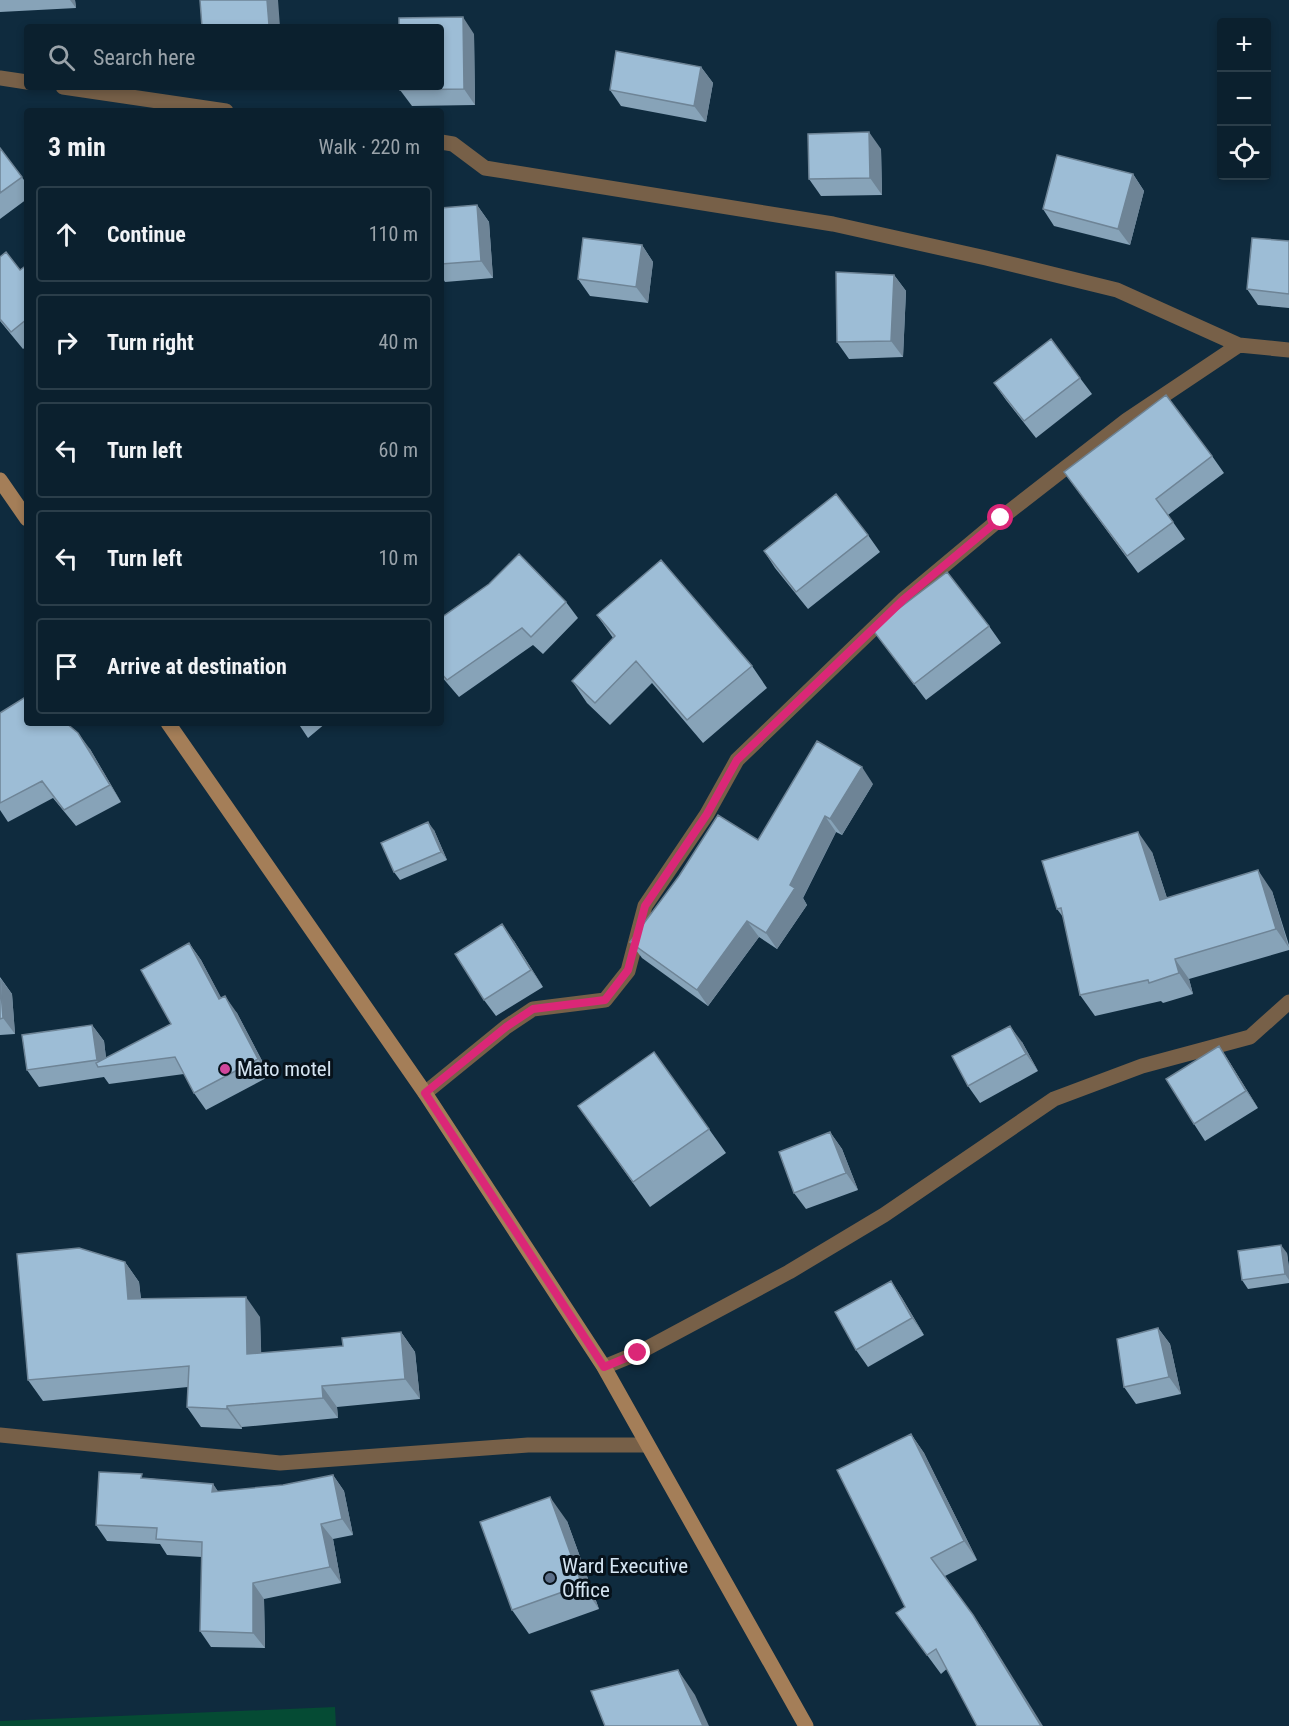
<!DOCTYPE html>
<meta charset="utf-8">
<style>
:root{--surface:#0b202e;--page:#142836;--text:#f1f3f6;--muted:#9aa3aa;--line:#2b3e4a}
body{margin:0;font-family:"Roboto Condensed",sans-serif;background:var(--page);color:var(--text)}
.controls{position:absolute;right:18px;top:18px;display:grid;overflow:hidden;border-radius:6px;box-shadow:0 3px 9px #0003}
.controls button{width:54px;height:54px;display:grid;place-items:center;padding:0;border:0;border-bottom:2px solid var(--line);background:var(--surface);color:var(--text);font:30px sans-serif}
.stop{position:absolute;width:18px;height:18px;margin:-14px;border:4px solid #db2777;border-radius:50%;background:#fff}
.stop.end{background:#db2777;border-color:#fff;box-shadow:0 2px 6px #0008}
.list{margin:0;padding:0;list-style:none}
h2{display:flex;justify-content:space-between;align-items:center;height:78px;margin:0;padding:0 24px;font-size:26px}
h2 small{font-size:20px;font-weight:400;color:var(--muted)}
.list li{display:grid;grid-template-columns:39px 1fr auto;gap:18px;align-items:center;box-sizing:border-box;height:96px;margin:0 12px 12px;padding:0 12px;border:2px solid var(--line);border-radius:6px}
.list b{display:block;font-size:22px;white-space:nowrap}
.list em{font-size:20px;font-style:normal;color:var(--muted)}
.icon{flex:none;width:33px;height:33px;fill:none;stroke:currentColor;stroke-width:2;stroke-linecap:round;stroke-linejoin:round}
.map{position:relative;flex:none;width:1289px;height:1726px;overflow:hidden}
.search{position:absolute;background:var(--surface);box-shadow:0 3px 9px #0003;left:24px;top:24px;width:420px;height:66px;display:flex;align-items:center;gap:15px;box-sizing:border-box;padding:0 21px;border-radius:6px;color:var(--muted);font-size:22px}
.panel{position:absolute;background:var(--surface);box-shadow:0 3px 9px #0003;left:24px;top:108px;width:420px;height:618px;border-radius:6px}
.map>svg:first-child{display:block}
.garden{fill:#054b34}
.lines{fill:none;stroke-linecap:round;stroke-linejoin:round}
.street{stroke:#776048;stroke-width:15}
.secondary{stroke:#a47e58;stroke-width:15}
.wall{fill:#87a3b8}
.shaded-wall{fill:#6e8496}
.building{fill:#9dbdd6;stroke:#6e8496;stroke-width:1.5}
.route{stroke:#db2777;stroke-width:8}
.hotel-dot{fill:#d1479c;stroke:#07121b;stroke-width:2}
.service-dot{fill:#5c6f8a;stroke:#07121b;stroke-width:2}
.labels{text-anchor:middle;dominant-baseline:central;stroke-width:6;stroke-linejoin:round;paint-order:stroke}
.poi-label{font-size:21px;fill:#d4e4f1;stroke:#07121b;text-anchor:start}
</style>
<div class="map">
<svg width="1289" height="1726" viewBox="0 0 1289 1726">
<rect width="100%" height="100%" fill="#0f2b3e"/>
<path class="garden" d="M335,1707L336,1726H0V1721Z"/>
<g class="lines">
<path class="street" d="M0,78L27,82
M63,87L226,111
M441,142L453,144L485,168L833,224L986,258L1117,290L1239,345L1289,350
M425,1093L506,1027L533,1009L605,1000L628,971L645,906L707,814L737,760L904,599L1001,518L1127,420L1239,345
M604,1367L638,1353L789,1272L884,1215L1054,1099L1142,1066L1250,1037L1289,1002
M0,1435L280,1463L528,1445H646"/>
<path class="secondary" d="M0,480L27,519
M168,723L425,1093L604,1367L806,1726"/>
</g>
<path class="wall" d="M0,0H75L76,8L0,12Z
M200,0L280,27H202Z
M474,34L475,105L412,106L400,90Z
M701,67L713,83L706,122L621,106L610,90Z
M0,148L27,184V199L0,219Z
M881,149L882,195L821,196L809,179Z
M1133,174L1144,191L1130,245L1054,226L1043,209Z
M477,205L489,222L493,278L445,282L441,275V264Z
M1289,241V308L1258,305L1247,289Z
M642,245L653,262L648,303L590,296L578,279Z
M0,257L20,270L27,265V346L23,349L0,321Z
M894,275L906,291L903,357L849,359L837,342Z
M1080,378L1092,394L1036,438L1006,400L994,383Z
M1212,456L1224,473L1168,515L1185,539L1138,573L1064,472Z
M868,535L880,552L808,609L775,568L764,551Z
M566,602L578,618L543,654L533,645L459,697L441,676V618Z
M597,615L752,666L767,688L703,743L652,683L610,725L587,703L572,681L613,638Z
M989,626L1001,643L926,700L872,629Z
M0,713L90,749L121,802L76,826L53,798L8,822L0,810Z
M298,723H326L308,738Z
M873,784L842,835L836,832L803,898L807,905L777,949L759,937L708,1006L642,958L630,942L758,840Z
M434,830L447,860L400,880L394,872Z
M1152,852L1167,898L1272,891L1289,945V950L1189,979L1193,994L1163,1003L1161,1001L1095,1016L1080,995L1063,917L1057,909Z
M514,941L543,987L496,1016L484,1000Z
M189,943L201,960L221,998L237,1013L270,1076L206,1110L194,1093L184,1074L109,1084L104,1077L39,1087L27,1070L92,1025L104,1041L106,1058L171,1024Z
M0,977L12,994L15,1034L0,1035Z
M1022,1042L1038,1071L980,1103L968,1086Z
M1219,1046L1230,1063L1258,1108L1205,1141L1194,1124Z
M654,1052L726,1153L650,1207L578,1106Z
M830,1132L842,1149L858,1190L806,1209L794,1193Z
M1287,1253L1289,1268V1283L1248,1289L1242,1280Z
M125,1262L139,1282L141,1299L260,1317L261,1353L343,1346L401,1332L415,1352L420,1399L337,1407L338,1418L242,1427V1429L201,1427L187,1407L188,1387L43,1401L28,1380Z
M891,1281L902,1298L924,1335L868,1367L856,1350Z
M1158,1328L1170,1344L1181,1394L1136,1404L1124,1387Z
M911,1434L924,1453L977,1560L945,1576L986,1634L941,1674L896,1613L905,1607Z
M333,1475L344,1491L353,1535L333,1539L341,1583L264,1599L265,1648L211,1647L200,1631L202,1557L167,1555L160,1544L107,1541L96,1525L145,1478L213,1484L218,1492L283,1485Z
M567,1521L599,1609L529,1634L512,1610Z"/>
<path class="shaded-wall" d="M70,0H75L76,8Z
M267,0H278L280,27H270L269,25Z
M463,17L474,34L475,105L464,89Z
M701,67L713,83L706,122L694,106Z
M869,132L881,149L882,195L870,178Z
M1133,174L1144,191L1130,245L1118,229Z
M477,205L489,222L493,278L481,261Z
M642,245L653,262L648,303L636,287Z
M894,275L906,291L903,357L891,341Z
M441,565L444,569L441,573Z
M78,733L90,749L121,802L110,785Z
M862,767L873,784L842,835L830,819Z
M825,816L836,832L803,898L807,905L777,949L766,933Z
M428,822L434,830L447,860L441,852Z
M1138,832L1152,852L1174,920L1160,900Z
M1258,870L1272,891L1289,948L1276,929Z
M747,921L759,937L708,1006L697,990Z
M502,924L514,941L543,987L531,970Z
M189,943L201,960L231,1016L219,999Z
M1175,959L1189,979L1193,994L1179,973Z
M1,979L12,994L15,1034L3,1018Z
M225,996L237,1013L270,1076L258,1059Z
M92,1025L104,1041L107,1066L102,1067L97,1060Z
M1010,1026L1022,1042L1038,1071L1026,1054Z
M1219,1046L1230,1063L1258,1108L1246,1091Z
M830,1132L842,1149L858,1190L846,1173Z
M1281,1245L1287,1253L1289,1268V1280L1285,1274Z
M125,1262L139,1282L143,1320L128,1299Z
M891,1281L902,1298L924,1335L912,1318Z
M246,1297L260,1317L262,1375L247,1354Z
M1158,1328L1170,1344L1181,1394L1169,1377Z
M401,1332L415,1352L420,1399L405,1379Z
M322,1386L337,1407L338,1418L323,1398Z
M227,1406L242,1427V1429L227,1409Z
M911,1434L924,1453L977,1560L964,1541Z
M333,1475L344,1491L353,1535L342,1519Z
M213,1484L224,1500L212,1492Z
M550,1497L567,1521L599,1609L582,1585Z
M321,1524L333,1539L341,1583L330,1567Z
M253,1583L264,1599L265,1648L253,1633Z
M973,1615L986,1634L1043,1726H1041Z
M678,1670L695,1695L709,1726H703Z"/>
<path class="building" d="M200,0H267L269,25L235,27H202Z
M463,17L464,89L400,90V87H441V27H399V18Z
M616,51L701,67L694,106L610,90Z
M869,132L870,178L809,179L808,134Z
M0,148L22,177L0,193Z
M1057,155L1133,174L1118,229L1043,209Z
M477,205L481,261L441,264V208Z
M583,238L642,245L636,287L578,279Z
M1252,238L1289,241V294L1247,289Z
M6,252L20,270L27,265V319L11,332L0,319V257Z
M836,272L894,275L891,341L837,342Z
M1051,339L1080,378L1024,421L994,383Z
M1166,395L1212,456L1156,499L1173,522L1127,556L1064,472Z
M836,494L868,535L796,592L764,551Z
M519,554L566,602L531,637L522,628L447,680L441,673V618L489,584Z
M661,560L752,666L687,720L636,661L595,703L572,681L615,636L597,615Z
M947,572L989,626L914,684L872,629Z
M27,696V723H66L78,733L110,785L64,810L42,781L0,803V713Z
M817,741L862,767L830,819L825,816L790,885L795,888L766,933L747,921L697,990L630,942L679,876L718,815L758,840Z
M428,822L441,852L394,872L381,843Z
M1138,832L1160,900L1258,870L1276,929L1175,959L1179,973L1149,983L1148,980L1080,995L1061,908L1057,909L1042,861Z
M502,924L531,970L484,1000L455,954Z
M189,943L219,999L225,996L258,1059L194,1093L175,1057L98,1067L96,1063L171,1024L141,970Z
M0,979L3,1018L0,1019Z
M92,1025L97,1060L27,1070L22,1035Z
M1010,1026L1026,1054L968,1086L952,1056Z
M1219,1046L1246,1091L1194,1124L1166,1079Z
M654,1052L709,1129L633,1182L578,1106Z
M830,1132L846,1173L794,1193L779,1152Z
M1281,1245L1285,1274L1242,1280L1238,1251Z
M79,1248L125,1262L128,1299L246,1297L247,1354L343,1346L342,1338L401,1332L405,1379L322,1386L323,1398L227,1406V1409L187,1407L189,1366L28,1380L17,1254Z
M891,1281L912,1318L856,1350L835,1312Z
M1158,1328L1169,1377L1124,1387L1117,1339Z
M911,1434L964,1541L931,1558L973,1615L1041,1726H977L936,1649L927,1655L896,1613L905,1607L837,1470Z
M99,1472L142,1474L141,1478L213,1484L212,1492L283,1485L333,1475L342,1519L321,1524L330,1567L253,1583V1633L200,1631L202,1542L156,1539L157,1528L96,1525Z
M550,1497L582,1585L512,1610L480,1522Z
M678,1670L703,1726H605L591,1691Z"/>
<g class="lines">
<path class="route" d="M638,1353L604,1367L425,1093L506,1027L533,1009L605,1000L628,970L645,906L707,814L737,760L904,599L1001,518"/>
</g>
<circle class="hotel-dot" cx="225" cy="1069" r="6"/>
<circle class="service-dot" cx="550" cy="1578" r="6"/>
<g class="labels">
<g class="poi-label">
<text x="237" y="1069">Mato motel</text>
<text x="562" y="1566">Ward Executive<tspan x="562" dy="24">Office</tspan></text>
</g>
</g>
</svg>
<div class="controls">
<button>+</button>
<button>−</button>
<button><svg class="icon" aria-label="locate" viewBox="0 0 24 24"><circle cx="12" cy="12" r="6"/><path d="M12 2v4M12 18v4M2 12h4M18 12h4"/></svg></button>
</div>
<div class="stop" style="left:1001px;top:518px"></div>
<div class="stop end" style="left:638px;top:1353px"></div>
<div class="search"><svg class="icon" aria-label="search" viewBox="0 0 24 24"><circle cx="10" cy="10" r="6"/><path d="M15 15l6 6"/></svg>Search here</div>
<section class="panel">
<h2>3 min<small>Walk · 220 m</small></h2>
<ul class="list">
<li><svg class="icon" aria-label="ahead" viewBox="0 0 24 24"><path d="M12 20V5M6 11l6-6 6 6"/></svg><div><b>Continue</b></div><em>110 m</em></li>
<li><svg class="icon" aria-label="right" viewBox="0 0 24 24"><path d="M7 20v-9h11M14 6l5 5-5 5"/></svg><div><b>Turn right</b></div><em>40 m</em></li>
<li><svg class="icon" aria-label="left" viewBox="0 0 24 24"><path d="M17 20v-9H6M10 6l-5 5 5 5"/></svg><div><b>Turn left</b></div><em>60 m</em></li>
<li><svg class="icon" aria-label="left" viewBox="0 0 24 24"><path d="M17 20v-9H6M10 6l-5 5 5 5"/></svg><div><b>Turn left</b></div><em>10 m</em></li>
<li><svg class="icon" aria-label="arrive" viewBox="0 0 24 24"><path d="M6 21V4h12l-3 4 3 4H6"/></svg><div><b>Arrive at destination</b></div></li>
</ul>
</section>
</div>
